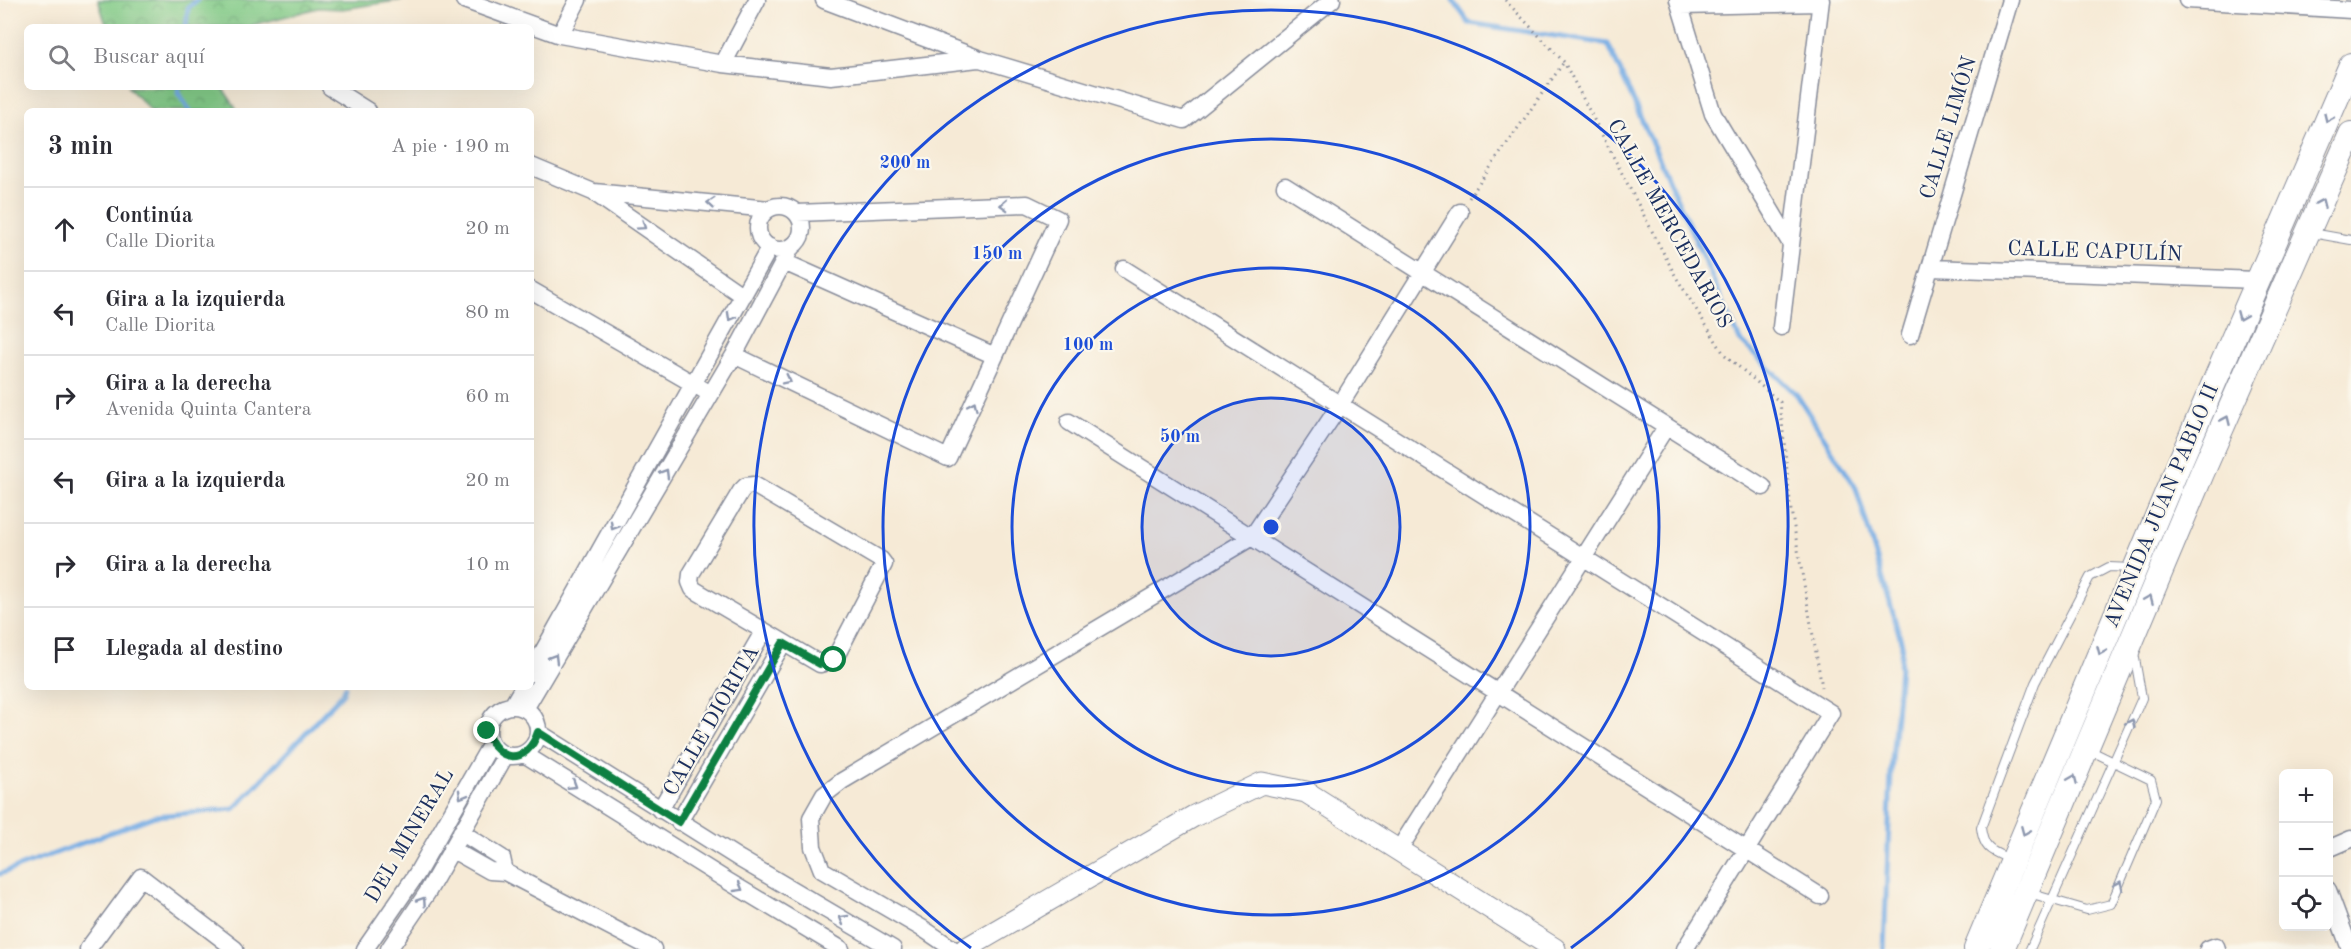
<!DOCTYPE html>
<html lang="es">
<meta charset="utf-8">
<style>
:root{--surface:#fff;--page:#f7f7f7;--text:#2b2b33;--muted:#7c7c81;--line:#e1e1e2}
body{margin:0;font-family:"Old Standard TT",serif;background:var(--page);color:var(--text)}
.controls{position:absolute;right:18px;bottom:18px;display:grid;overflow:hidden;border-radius:9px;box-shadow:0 6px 24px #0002}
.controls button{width:54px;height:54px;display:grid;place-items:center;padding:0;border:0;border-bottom:2px solid var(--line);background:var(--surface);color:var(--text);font:30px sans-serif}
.stop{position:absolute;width:18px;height:18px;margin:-14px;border:4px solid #0b8043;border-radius:50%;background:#fff}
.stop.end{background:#0b8043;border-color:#fff;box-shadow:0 2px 6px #0008}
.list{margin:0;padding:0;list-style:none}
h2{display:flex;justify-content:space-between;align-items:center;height:78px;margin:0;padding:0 24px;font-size:26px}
h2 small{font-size:20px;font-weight:400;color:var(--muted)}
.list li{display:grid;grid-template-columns:39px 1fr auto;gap:18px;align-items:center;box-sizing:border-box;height:84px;padding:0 24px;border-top:2px solid var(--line)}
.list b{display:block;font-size:22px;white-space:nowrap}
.list p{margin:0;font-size:20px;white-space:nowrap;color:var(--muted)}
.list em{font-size:20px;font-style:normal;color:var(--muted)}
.icon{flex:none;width:33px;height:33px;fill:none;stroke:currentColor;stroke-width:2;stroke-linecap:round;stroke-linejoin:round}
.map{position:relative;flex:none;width:2351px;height:949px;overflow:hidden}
.search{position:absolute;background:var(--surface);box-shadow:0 6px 24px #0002;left:24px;top:24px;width:510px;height:66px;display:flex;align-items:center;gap:15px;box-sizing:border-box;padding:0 21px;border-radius:9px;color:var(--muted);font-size:22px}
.panel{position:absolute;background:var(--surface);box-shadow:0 6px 24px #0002;left:24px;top:108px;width:510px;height:582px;border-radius:9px}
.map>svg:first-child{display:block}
.park{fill:url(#park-crowns);stroke:#4f7d73;stroke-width:1.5}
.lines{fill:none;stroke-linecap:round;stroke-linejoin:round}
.stream{stroke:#75ace4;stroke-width:5}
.service-casing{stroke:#888c9a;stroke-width:10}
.minor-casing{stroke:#888c9a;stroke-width:19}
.tertiary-casing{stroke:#888c9a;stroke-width:23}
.secondary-casing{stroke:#888c9a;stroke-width:26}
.path{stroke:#888c9a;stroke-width:3;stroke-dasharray:1.5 4.5;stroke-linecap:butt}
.service{stroke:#fff;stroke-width:8}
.minor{stroke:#fff;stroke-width:16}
.tertiary{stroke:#fff;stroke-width:21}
.secondary{stroke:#fff;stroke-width:24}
.oneway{stroke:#8d97ae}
.route{stroke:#0b8043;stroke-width:8}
.ring{fill:none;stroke:#1d4ed8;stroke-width:3}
.labels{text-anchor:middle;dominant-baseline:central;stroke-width:4.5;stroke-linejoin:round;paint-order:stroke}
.street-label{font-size:21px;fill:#1b2f5e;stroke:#fbf7ec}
.centre{fill:#1d4ed8;stroke:#fbf7ec;stroke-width:3}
.ring-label{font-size:18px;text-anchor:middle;font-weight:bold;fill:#1d4ed8;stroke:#fbf7ec;stroke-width:4.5;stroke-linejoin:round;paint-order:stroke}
</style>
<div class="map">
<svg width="2351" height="949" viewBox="0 0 2351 949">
<defs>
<pattern id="park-crowns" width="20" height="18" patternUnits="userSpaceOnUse" patternTransform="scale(1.5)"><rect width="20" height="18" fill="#83cb88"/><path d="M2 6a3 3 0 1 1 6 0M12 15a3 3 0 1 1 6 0" fill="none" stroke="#6aa572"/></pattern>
</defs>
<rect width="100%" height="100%" fill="#fbf7ec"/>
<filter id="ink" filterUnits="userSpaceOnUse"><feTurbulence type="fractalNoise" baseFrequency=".0167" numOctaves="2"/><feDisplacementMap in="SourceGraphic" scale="12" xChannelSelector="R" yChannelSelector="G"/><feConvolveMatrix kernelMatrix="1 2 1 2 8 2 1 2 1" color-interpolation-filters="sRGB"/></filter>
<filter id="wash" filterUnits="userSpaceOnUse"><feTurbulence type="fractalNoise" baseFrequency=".008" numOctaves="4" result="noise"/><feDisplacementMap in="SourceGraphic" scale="24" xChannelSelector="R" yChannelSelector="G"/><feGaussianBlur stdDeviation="1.35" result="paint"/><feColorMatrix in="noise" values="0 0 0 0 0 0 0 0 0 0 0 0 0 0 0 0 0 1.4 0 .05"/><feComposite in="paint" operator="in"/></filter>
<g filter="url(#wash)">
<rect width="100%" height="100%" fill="#f6ead6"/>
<path class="park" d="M98,0H402L342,9L318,8L253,25L251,27H107Z
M128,87H222L238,111H151Z"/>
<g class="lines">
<path class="stream" d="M1453,0L1469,23L1608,44L1740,340L1797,395L1856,488L1902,644L1891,773L1884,949
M186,27L188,8L197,0
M179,87L178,93L190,111
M0,874L155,816L234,809L343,693L345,687"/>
</g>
</g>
<g filter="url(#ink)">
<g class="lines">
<defs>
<path id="service" d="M2312,233L2351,240
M2012,860C1992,851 1984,851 1981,828L2035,683L2090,577L2109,567L2132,568
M2029,893L2087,910L2111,904L2156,799L2151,780L2087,749
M2030,949L2142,698L2134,653"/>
<path id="minor" d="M464,0L560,35L723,64L831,76L978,59
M824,0L980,59L1184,120L1332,0
M1678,0L1713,114L1791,244
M2187,0L2351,10
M1681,6L1820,3
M560,35L578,0
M723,64L757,0
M330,87L368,111
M531,166L593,192L743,296
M1285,186L1763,487
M594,192L769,209
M758 228a22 22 0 1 1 44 0a22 22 0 1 1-44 0Z
M784,262L995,356
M1931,268L2257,280
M1124,269L1831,713L1685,949
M531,290L704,390
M1781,327L1821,0
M1910,335L2010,0
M734,355L948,458L1058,219L1027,204L797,213
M1069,422L1820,896
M754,485L881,560L884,564L834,660L820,664L693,589L690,582L691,574L741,491L746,486Z
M531,673L770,247
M512,706L523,687
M488 731a25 25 0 1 1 50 0a25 25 0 1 1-50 0Z
M525,709L734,355L791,248
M538,732L740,859L893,949
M524,754L726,880L841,949
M660,810L763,632
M679,822L783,643
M461,832L502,858L505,872
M451,849L490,871L505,872L653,949
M2328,849L2351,839
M1398,851L1666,427
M2328,890L2350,949
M88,949L141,877L235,949
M365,949L416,875L491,744
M389,949L427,893L505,756
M953,949L925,930L822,870L813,847L811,818L824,795L842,781L1252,537L1340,405L1460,212
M2208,949L2216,946L2217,949"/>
<path id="tertiary" d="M965,949L1194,816L1262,783L1306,792L1555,949"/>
<path id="secondary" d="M1976,949L2173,478L2351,65
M2002,949L2202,473L2351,134"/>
</defs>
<use href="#service" class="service-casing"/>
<use href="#minor" class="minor-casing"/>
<use href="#tertiary" class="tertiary-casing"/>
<use href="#secondary" class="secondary-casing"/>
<path class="path" d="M1505,0L1564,62L1676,277L1724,354L1780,402L1791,510L1822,687
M1469,198L1564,62"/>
<use href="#service" class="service"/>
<use href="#minor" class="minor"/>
<use href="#tertiary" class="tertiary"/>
<use href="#secondary" class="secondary"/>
</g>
<defs><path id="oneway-chevron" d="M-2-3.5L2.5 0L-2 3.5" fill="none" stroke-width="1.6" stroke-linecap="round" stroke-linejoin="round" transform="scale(1.5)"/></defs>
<g class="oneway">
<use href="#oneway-chevron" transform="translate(2328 118) rotate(114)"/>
<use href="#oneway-chevron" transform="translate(711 203) rotate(-175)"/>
<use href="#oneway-chevron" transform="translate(2321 203) rotate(-66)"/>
<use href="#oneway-chevron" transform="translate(1004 205) rotate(178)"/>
<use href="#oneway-chevron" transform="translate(642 226) rotate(35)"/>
<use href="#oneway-chevron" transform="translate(2241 316) rotate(113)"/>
<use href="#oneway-chevron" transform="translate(731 317) rotate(119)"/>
<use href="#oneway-chevron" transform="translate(787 380) rotate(26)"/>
<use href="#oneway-chevron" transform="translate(973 405) rotate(-65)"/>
<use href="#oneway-chevron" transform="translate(2226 420) rotate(-66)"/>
<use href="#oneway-chevron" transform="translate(665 473) rotate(-59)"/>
<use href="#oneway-chevron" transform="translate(614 526) rotate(120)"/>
<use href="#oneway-chevron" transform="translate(2149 599) rotate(-67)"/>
<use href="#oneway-chevron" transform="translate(2101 651) rotate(113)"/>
<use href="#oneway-chevron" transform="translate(554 658) rotate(-59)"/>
<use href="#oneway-chevron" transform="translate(2131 723) rotate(-66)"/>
<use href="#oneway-chevron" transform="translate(2073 779) rotate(-67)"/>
<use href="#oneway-chevron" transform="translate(573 785) rotate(32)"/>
<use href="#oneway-chevron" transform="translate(462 795) rotate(120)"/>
<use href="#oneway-chevron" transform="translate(2025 831) rotate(113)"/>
<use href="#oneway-chevron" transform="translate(2119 885) rotate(-66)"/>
<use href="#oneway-chevron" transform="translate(739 888) rotate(31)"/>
<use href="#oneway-chevron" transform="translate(422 901) rotate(-56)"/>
<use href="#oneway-chevron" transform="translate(843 919) rotate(-150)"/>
</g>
</g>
<g class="lines" filter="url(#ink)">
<path class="route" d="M487,731C497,764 527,765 538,732L679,822L783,643L820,664L834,660"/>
</g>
<circle cx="1271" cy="527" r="129" fill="#1d4ed8" fill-opacity=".12"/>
<g class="ring">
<circle cx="1271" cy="527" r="129"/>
<circle cx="1271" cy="527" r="259"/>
<circle cx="1271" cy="527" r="388"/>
<path d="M971 948A517 517 0 1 1 1571 948"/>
</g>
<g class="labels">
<g class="street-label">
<text transform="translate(1949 128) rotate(-73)">CALLE LIMÓN</text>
<text transform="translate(1669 224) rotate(61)">CALLE MERCEDARIOS</text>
<text transform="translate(2095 252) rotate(2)">CALLE CAPULÍN</text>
<text transform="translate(2162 506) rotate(-67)">AVENIDA JUAN PABLO II</text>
<text transform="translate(712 721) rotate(-60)">CALLE DIORITA</text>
<text transform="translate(410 836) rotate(-59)">DEL MINERAL</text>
</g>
</g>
<circle cx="1271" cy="527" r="9" class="centre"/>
<g class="ring-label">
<text x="905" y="168">200 m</text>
<text x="997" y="259">150 m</text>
<text x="1088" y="350">100 m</text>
<text x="1180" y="442">50 m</text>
</g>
</svg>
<div class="controls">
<button>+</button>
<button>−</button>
<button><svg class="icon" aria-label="locate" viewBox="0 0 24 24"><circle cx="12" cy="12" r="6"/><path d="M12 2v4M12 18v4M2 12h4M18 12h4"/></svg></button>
</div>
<div class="stop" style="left:834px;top:660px"></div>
<div class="stop end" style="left:487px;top:731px"></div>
<div class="search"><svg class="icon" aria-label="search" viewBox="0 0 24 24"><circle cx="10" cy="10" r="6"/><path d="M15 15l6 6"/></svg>Buscar aquí</div>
<section class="panel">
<h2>3 min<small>A pie · 190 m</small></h2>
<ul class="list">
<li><svg class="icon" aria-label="ahead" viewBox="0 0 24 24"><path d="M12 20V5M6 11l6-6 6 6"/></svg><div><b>Continúa</b><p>Calle Diorita</p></div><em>20 m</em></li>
<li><svg class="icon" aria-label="left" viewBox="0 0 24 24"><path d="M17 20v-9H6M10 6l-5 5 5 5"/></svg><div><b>Gira a la izquierda</b><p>Calle Diorita</p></div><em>80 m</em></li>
<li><svg class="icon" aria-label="right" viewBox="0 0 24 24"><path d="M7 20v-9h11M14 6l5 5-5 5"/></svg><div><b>Gira a la derecha</b><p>Avenida Quinta Cantera</p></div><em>60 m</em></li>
<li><svg class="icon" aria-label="left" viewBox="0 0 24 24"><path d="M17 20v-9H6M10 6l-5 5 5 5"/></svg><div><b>Gira a la izquierda</b></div><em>20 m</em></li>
<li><svg class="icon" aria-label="right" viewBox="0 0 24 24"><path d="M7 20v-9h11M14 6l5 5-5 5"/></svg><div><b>Gira a la derecha</b></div><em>10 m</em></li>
<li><svg class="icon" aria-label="arrive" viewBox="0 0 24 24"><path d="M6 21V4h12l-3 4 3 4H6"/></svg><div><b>Llegada al destino</b></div></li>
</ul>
</section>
</div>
